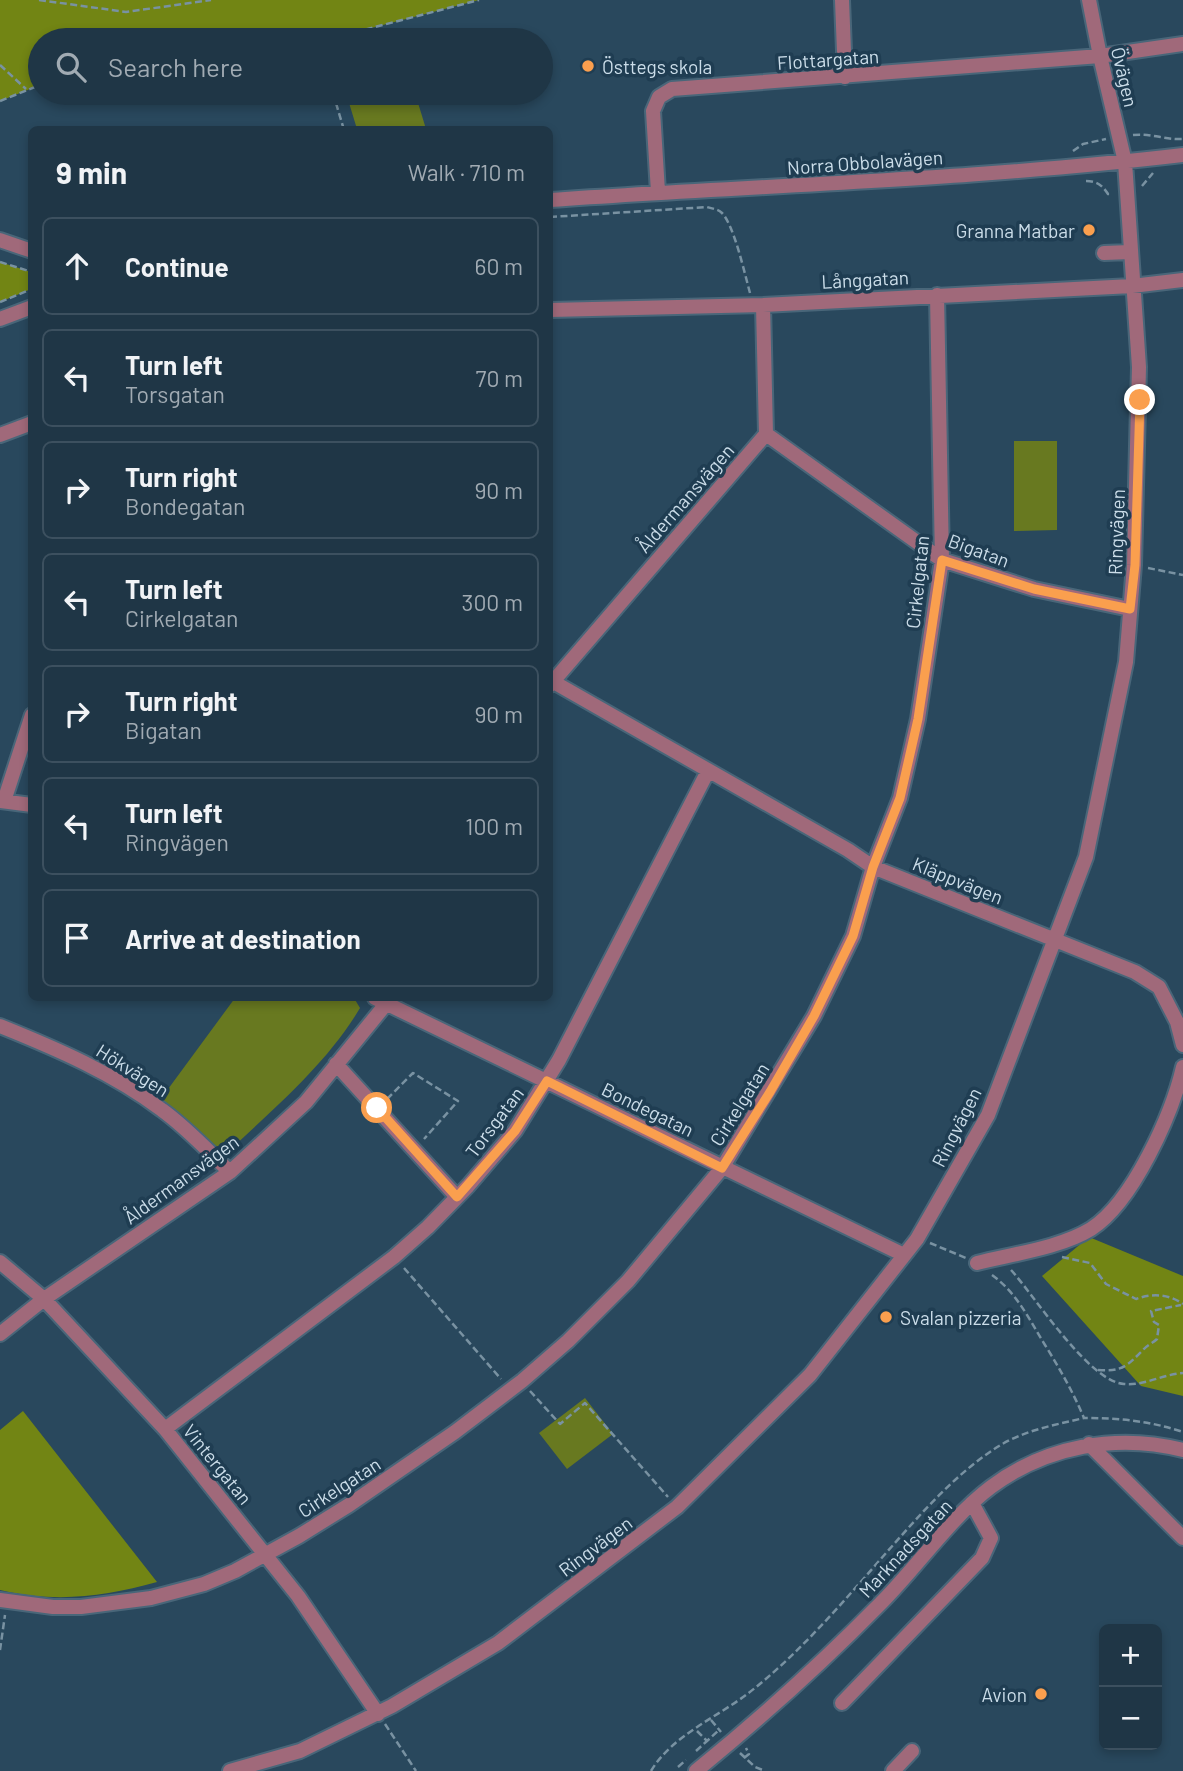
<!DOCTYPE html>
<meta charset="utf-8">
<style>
:root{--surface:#1f3646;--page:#2c4151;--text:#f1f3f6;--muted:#a1abb3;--line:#3c505f}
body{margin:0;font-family:Barlow,sans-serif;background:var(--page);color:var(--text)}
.controls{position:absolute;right:21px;bottom:21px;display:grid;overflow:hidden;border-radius:10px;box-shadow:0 4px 10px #0003}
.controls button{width:63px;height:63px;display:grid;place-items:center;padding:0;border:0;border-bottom:2px solid var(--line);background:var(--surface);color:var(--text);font:35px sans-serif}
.stop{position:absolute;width:21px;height:21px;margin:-16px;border:5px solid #fa9f4e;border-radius:50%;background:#fff}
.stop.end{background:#fa9f4e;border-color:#fff;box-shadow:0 2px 7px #0008}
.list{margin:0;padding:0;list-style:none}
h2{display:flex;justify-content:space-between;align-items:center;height:91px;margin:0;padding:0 28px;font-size:30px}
h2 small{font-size:23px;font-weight:400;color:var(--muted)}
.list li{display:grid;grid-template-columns:46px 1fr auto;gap:21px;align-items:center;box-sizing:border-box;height:98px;margin:0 14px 14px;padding:0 14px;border:2px solid var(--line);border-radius:10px}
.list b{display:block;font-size:26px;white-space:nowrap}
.list p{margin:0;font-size:23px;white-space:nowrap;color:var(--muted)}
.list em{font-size:23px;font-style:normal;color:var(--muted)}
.icon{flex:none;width:38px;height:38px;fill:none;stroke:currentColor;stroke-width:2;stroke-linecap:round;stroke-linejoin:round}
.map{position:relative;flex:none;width:1183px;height:1771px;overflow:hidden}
.search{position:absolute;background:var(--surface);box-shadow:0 4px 10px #0003;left:28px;top:28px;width:525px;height:77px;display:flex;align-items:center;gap:18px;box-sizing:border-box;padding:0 24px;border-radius:38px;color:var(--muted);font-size:26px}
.panel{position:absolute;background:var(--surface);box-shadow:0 4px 10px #0003;left:28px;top:126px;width:525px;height:875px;border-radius:10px}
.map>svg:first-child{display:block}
.green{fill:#687920}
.forest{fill:#728514}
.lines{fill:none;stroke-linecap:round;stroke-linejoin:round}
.minor-casing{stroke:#496679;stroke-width:18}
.path{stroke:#7992a2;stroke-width:2.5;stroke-dasharray:7 3.5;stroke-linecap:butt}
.minor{stroke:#a0697a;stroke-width:14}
.route{stroke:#fa9f4e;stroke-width:9}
.poi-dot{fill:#fa9f4e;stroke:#1f3d52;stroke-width:2.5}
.labels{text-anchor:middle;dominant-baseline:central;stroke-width:7;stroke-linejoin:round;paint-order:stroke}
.street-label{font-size:19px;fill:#cbdde9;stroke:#1f3d52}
.poi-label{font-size:19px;fill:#cbdde9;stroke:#1f3d52;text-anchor:start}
</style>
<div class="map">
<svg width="1183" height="1771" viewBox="0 0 1183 1771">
<rect width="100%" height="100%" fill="#29485d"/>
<path class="green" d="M346,93H415L426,129H357Z
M1014,441H1057V530L1014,531Z
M235,998H354L360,1008C328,1062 277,1106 232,1148L216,1146L160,1100Z
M585,1398L613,1434L567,1469L539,1433Z"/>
<path class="forest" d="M0,0H479L325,40H40V85L0,101Z
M0,262L31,272V289L0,302Z
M1089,1237L1183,1276V1396L1141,1386L1042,1276Z
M23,1411L157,1582C104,1597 55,1603 0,1590V1430Z"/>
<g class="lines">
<defs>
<path id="minor" d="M842,0L845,77
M658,192L653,111L659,97L672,89L1100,56L1183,44
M550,200C761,185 972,180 1183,155
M0,240L32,251
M1104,253L1130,252
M550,310L763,305L1132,286L1183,280
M0,319L32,307
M766,434L942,560L1034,589L1130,609
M0,435L32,423
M550,680L848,850L873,867L1135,972L1159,987L1177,1022L1183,1045
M550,685L766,434L763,305
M0,801L32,805
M4,801L32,715
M375,998L904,1255
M0,1026C57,1049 113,1073 162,1110C187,1128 208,1151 230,1172
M336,1064L457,1197
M0,1262L44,1299L165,1429L298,1596L378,1714
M977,1263C1012,1254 1060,1248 1091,1229C1133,1202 1172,1114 1183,1067
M0,1334L44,1299L230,1172L306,1102L386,1004L389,998
M165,1429L394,1257L428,1227L468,1186L515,1131L559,1060L708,771
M1089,1444L1183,1538
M0,1600L53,1607H81L151,1598L204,1584L235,1571L299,1536L349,1505L455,1432L522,1381L568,1341L628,1281L722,1168L814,1016L853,936L873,867L900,798L918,719L942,560L937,295
M842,1703L982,1558L991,1538L972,1503
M230,1771L300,1751L392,1706L498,1643L677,1507L810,1375L917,1239L988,1115L1086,857L1126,662L1134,565L1139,367L1125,162L1100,56L1089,0
M696,1771C760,1719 823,1662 881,1603C917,1567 951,1517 991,1487C1046,1446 1117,1433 1183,1450
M893,1771L912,1751"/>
</defs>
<use href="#minor" class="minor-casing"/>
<path class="path" d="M39,0L126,12L211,0
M325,40L479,0
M0,65L26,89
M333,93L344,130
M0,101L40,85
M1133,135C1151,133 1165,140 1183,139
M1073,151L1083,144L1106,139
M1086,181C1097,181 1102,185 1108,194H1112
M1142,186L1153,173
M550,217L707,207C713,209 718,209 722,213C734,225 745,275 750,293
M0,262L32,272
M0,302L32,289
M1148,568L1183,575
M387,1099L413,1073L458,1101L424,1139
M930,1243L966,1258
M1062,1257L1090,1263L1106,1284L1136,1299C1152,1293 1169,1294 1183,1304
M404,1268L501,1379
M1011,1270C1034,1295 1089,1382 1124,1384C1144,1386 1164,1374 1183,1373
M992,1275C1017,1293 1029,1319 1045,1345C1060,1369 1073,1392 1084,1418C1119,1418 1150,1421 1183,1432
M1098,1370C1122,1372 1127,1366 1143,1350C1147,1345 1153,1343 1157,1339L1159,1325L1154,1322L1151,1311L1181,1305
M530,1391L560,1424L585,1403L668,1497
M0,1650L5,1615
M711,1720L721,1732
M385,1724L416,1771
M697,1731L707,1741L719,1730
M696,1751L707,1741
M740,1753L755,1767L765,1771
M744,1758L749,1754L746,1748
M678,1767L686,1760
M651,1771C671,1737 715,1718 746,1695C802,1652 848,1596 894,1544C925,1509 959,1471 999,1446C1025,1430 1055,1425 1084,1418"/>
<use href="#minor" class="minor"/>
</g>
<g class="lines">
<path class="route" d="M377,1108L457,1197L515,1131L547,1081L722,1168L770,1092L814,1016L853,936L873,867L900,798L918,719L942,560L1034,589L1130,609L1135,565L1140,400"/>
</g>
<g class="poi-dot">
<circle cx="588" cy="66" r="7"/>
<circle cx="1089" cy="230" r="7"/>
<circle cx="886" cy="1317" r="7"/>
<circle cx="1041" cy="1694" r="7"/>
</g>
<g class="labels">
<g class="street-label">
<text transform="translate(828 59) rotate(-4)">Flottargatan</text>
<text transform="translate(1125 77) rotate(77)">Övägen</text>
<text transform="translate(865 162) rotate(-4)">Norra Obbolavägen</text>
<text transform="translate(865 279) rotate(-3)">Långgatan</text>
<text transform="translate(685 498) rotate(-49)">Åldermansvägen</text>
<text transform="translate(1116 532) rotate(-88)">Ringvägen</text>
<text transform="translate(979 550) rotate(20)">Bigatan</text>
<text transform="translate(917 582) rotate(-84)">Cirkelgatan</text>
<text transform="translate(958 880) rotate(22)">Kläppvägen</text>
<text transform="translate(133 1070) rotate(32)">Hökvägen</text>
<text transform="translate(739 1104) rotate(-58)">Cirkelgatan</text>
<text transform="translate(648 1109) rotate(26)">Bondegatan</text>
<text transform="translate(494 1122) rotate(-53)">Torsgatan</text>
<text transform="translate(956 1127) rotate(-63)">Ringvägen</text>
<text transform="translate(181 1179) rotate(-36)">Åldermansvägen</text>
<text transform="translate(218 1464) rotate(51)">Vintergatan</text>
<text transform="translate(339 1487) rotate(-33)">Cirkelgatan</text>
<text transform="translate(595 1546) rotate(-37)">Ringvägen</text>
<text transform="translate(905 1548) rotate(-47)">Marknadsgatan</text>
</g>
<g class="poi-label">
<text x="602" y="66">Östtegs skola</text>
<text x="1075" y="230" text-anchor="end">Granna Matbar</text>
<text x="900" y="1317">Svalan pizzeria</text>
<text x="1027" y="1694" text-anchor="end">Avion</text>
</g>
</g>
</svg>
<div class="controls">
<button>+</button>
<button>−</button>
</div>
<div class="stop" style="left:377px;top:1108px"></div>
<div class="stop end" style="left:1140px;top:400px"></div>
<div class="search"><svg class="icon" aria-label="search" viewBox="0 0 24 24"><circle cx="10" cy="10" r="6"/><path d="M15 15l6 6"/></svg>Search here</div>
<section class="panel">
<h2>9 min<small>Walk · 710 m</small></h2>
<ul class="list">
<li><svg class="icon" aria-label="ahead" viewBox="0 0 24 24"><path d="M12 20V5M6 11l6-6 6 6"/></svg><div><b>Continue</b></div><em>60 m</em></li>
<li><svg class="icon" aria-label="left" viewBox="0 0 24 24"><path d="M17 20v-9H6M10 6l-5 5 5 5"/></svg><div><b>Turn left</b><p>Torsgatan</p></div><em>70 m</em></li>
<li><svg class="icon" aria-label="right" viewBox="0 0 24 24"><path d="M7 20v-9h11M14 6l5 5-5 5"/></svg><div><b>Turn right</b><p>Bondegatan</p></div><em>90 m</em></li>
<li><svg class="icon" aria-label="left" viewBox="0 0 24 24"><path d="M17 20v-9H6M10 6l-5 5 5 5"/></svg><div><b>Turn left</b><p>Cirkelgatan</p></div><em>300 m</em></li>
<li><svg class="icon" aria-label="right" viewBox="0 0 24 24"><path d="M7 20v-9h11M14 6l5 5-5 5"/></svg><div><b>Turn right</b><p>Bigatan</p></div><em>90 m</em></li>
<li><svg class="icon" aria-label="left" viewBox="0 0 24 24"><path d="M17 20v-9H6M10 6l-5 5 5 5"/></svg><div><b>Turn left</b><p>Ringvägen</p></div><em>100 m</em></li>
<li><svg class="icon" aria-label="arrive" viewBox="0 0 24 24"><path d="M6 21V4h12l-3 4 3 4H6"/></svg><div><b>Arrive at destination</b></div></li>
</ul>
</section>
</div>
